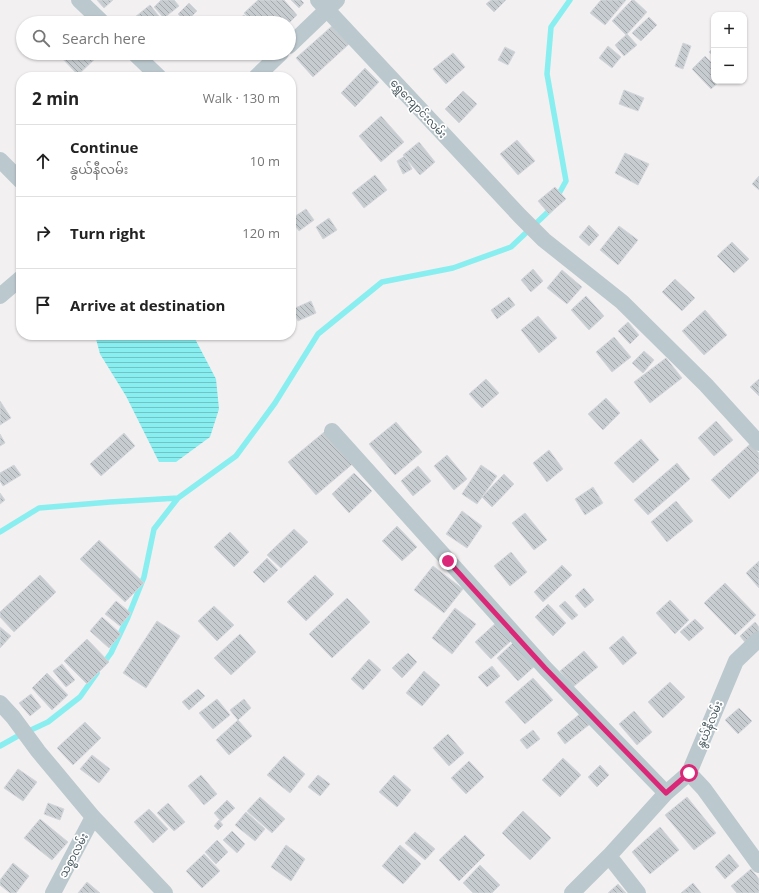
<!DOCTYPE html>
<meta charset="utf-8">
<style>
:root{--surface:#fff;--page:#f6f6f6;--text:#222;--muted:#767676;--line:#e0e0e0}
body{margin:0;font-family:"Open Sans","Noto Sans Myanmar",sans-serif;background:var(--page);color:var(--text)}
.controls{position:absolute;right:12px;top:12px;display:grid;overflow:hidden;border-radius:8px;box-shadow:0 1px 3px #0004}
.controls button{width:36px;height:36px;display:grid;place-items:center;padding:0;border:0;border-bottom:1px solid var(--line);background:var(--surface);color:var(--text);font:20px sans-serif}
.stop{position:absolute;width:12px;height:12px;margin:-9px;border:3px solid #db2777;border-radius:50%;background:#fff}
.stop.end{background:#db2777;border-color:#fff;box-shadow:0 1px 4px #0008}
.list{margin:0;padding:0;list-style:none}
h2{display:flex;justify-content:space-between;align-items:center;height:52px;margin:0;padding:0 16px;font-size:17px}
h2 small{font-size:13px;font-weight:400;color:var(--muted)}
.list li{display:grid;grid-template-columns:26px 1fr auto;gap:12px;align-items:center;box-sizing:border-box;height:72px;padding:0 16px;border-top:1px solid var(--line)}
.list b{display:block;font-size:15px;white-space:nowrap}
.list p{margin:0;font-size:13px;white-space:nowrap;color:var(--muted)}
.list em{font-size:13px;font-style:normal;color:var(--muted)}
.icon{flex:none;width:22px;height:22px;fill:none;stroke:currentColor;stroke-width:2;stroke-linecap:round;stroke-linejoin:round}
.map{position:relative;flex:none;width:759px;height:893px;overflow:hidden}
.search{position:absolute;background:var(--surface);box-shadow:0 1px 3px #0004;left:16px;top:16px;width:280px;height:44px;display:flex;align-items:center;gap:10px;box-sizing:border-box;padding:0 14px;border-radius:22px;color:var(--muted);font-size:15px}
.panel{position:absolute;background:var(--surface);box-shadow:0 1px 3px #0004;left:16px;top:72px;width:280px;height:268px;border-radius:16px}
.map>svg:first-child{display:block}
.water{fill:url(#water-rules)}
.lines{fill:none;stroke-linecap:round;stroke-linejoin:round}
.stream{stroke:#88eef0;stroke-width:5.5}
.building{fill:url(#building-back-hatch);stroke:#d3d7db}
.street{stroke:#bbc8cd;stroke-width:16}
.route{stroke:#db2777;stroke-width:5}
.labels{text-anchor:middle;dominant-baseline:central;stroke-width:3.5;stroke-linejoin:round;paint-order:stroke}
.street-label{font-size:11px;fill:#47585e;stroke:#fff}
</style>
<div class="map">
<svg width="759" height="893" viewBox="0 0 759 893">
<defs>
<pattern id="water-rules" width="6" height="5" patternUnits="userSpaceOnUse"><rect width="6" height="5" fill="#88eef0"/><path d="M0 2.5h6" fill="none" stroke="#71c4c6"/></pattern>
<pattern id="building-back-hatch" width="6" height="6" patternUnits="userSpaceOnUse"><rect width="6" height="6" fill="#c6ccd0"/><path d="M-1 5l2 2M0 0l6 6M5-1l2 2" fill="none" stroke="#a3a8ac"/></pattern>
</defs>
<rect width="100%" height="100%" fill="#f2f0f0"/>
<path class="water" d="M95,335H193L216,379L219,409L210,437L176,462H159L126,396L100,354Z"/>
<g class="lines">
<path class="stream" d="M556,199L566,181L547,74L551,27L570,0
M0,532L39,508L110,502L178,498L236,456L275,403L318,334L382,282L453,268L511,247L549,211L552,207
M103,664L111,653L128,617L144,577L154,529L178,498
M0,746L16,737L48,722L80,697L97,673"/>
</g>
<path class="building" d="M97,0H113L104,8Z
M161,0H174L179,6L164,18L154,7Z
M258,0H284L297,15L289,23H253L244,13Z
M291,0H301L304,3L299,8Z
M491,0H506L494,12L486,4Z
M601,0H626L605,25L590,13Z
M632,0H634L647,12L626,35L612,21Z
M189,3L197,11L186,22L178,14Z
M150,5L162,20L159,23H140L135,17Z
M244,15L251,23H234Z
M649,17L657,25L641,41L632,33Z
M332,26L349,44L313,77L296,58Z
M627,34L637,45L624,56L615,45Z
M683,43L691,46L683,69L675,66Z
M608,46L621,57L612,68L599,58Z
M505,47L515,52L508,65L498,60Z
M714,47V57L709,52Z
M63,53H101L78,75L60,56Z
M214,53H225L218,58Z
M453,53L465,67L446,84L433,69Z
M705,56L714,65V81H720L711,89L692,69Z
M365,68L379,82L355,107L341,93Z
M624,90L644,98L638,111L619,104Z
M463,91L477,104L459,123L445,109Z
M381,116L404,142L381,162L359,136Z
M517,140L535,161L518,175L500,154Z
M419,142L435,162L420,175L403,155Z
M625,153L649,164L638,185L615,173Z
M405,156L412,169L403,174L397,161Z
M375,175L387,190L364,208L352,193Z
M759,176V190L752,184Z
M555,187L566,199L549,214L538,201Z
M306,209L314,220L299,231L291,219Z
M329,218L337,230L323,239L316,227Z
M589,225L599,235L589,246L579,237Z
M619,226L638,240L618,265L600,250Z
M732,242L749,259L734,273L717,256Z
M533,269L543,281L531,292L521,280Z
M562,270L582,287L567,304L547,288Z
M675,279L695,298L682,311L662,292Z
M586,296L604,316L589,330L571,310Z
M509,297L515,305L497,319L491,310Z
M311,301L316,313L298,321L293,309Z
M705,310L727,335L704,355L682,331Z
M538,316L557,338L539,353L521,330Z
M628,322L639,335L630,344L618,331Z
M614,337L631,357L612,372L596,352Z
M644,351L654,360L643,373L632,363Z
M666,358L682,378L650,403L634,382Z
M486,379L499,393L482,408L469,394Z
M759,379V396L750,387Z
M606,398L620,413L603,430L588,414Z
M0,401L11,418L0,425Z
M716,421L733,440L714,456L698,438Z
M396,422L422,452L395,475L369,444Z
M329,428L356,461L316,495L288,462Z
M124,433L135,446L101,476L90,464Z
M0,434L5,443L0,446Z
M641,439L659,460L633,483L614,463Z
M750,444L759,453V471L729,499L711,480Z
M549,450L563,469L547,482L533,463Z
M447,455L467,479L454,490L434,466Z
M677,463L690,479L648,515L634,500Z
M14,465L21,475L3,486L0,481V473Z
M481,465L497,476L477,504L462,494Z
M418,466L431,481L413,496L401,481Z
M354,473L372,491L349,513L332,494Z
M504,474L514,484L492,507L482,497Z
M593,487L603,503L585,515L575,499Z
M0,493L5,500L0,504Z
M676,501L693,521L667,542L651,522Z
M462,511L482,526L467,548L446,534Z
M525,513L547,540L534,550L512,523Z
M397,526L417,547L402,561L382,541Z
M294,529L308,542L281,568L267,555Z
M230,532L249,552L234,567L214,547Z
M99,540L144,583L125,602L80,559Z
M511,552L527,572L510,586L494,566Z
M267,558L278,570L264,583L253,572Z
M759,561V588L746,573Z
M562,565L572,575L543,602L534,592Z
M433,566L463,589L444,613L414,590Z
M40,575L56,592L14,632L0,617V612Z
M315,575L334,594L306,621L287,602Z
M725,583L756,615L735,635L704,603Z
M584,588L594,600L585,608L575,596Z
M347,598L370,622L332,658L309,634Z
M670,600L689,620L675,634L656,613Z
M116,601L131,613L120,626L105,614Z
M565,601L578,615L572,620L559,606Z
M548,604L566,623L553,636L535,617Z
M214,606L234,625L217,641L198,621Z
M455,608L476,624L452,654L432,638Z
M102,617L121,634L109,648L90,631Z
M695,619L704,628L689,641L680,632Z
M157,621L180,636L146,688L123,673Z
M497,622L513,639L491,659L475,642Z
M755,622L759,627V636L748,646L740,636Z
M0,627L11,636L0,648Z
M240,634L256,652L231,675L214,658Z
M623,636L637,653L623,665L609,648Z
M87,639L109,662L87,684L64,661Z
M514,642L536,665L518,681L497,658Z
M584,651L598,667L573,687L560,671Z
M408,653L417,662L402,678L392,668Z
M369,659L381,670L363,690L351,679Z
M62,664L75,680L66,687L53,671Z
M492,666L500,676L487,687L478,677Z
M424,671L440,685L422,706L406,693Z
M47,673L68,695L52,710L32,688Z
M533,678L553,700L525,724L505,702Z
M670,682L685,697L663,718L648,702Z
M198,689L205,696L189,710L182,702Z
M31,694L41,707L30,716L19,703Z
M217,699L230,715L213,729L199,713Z
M244,699L251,708L238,720L230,710Z
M739,708L752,721L738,734L725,720Z
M634,711L652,732L637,745L619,724Z
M581,713L590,724L565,744L557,733Z
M238,720L252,736L229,755L216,740Z
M85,722L101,738L73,765L57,748Z
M533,730L540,739L527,749L520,740Z
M448,734L464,753L449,766L433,748Z
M92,755L110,769L99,783L80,769Z
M284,756L305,774L290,793L267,775Z
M563,758L581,775L560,797L542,780Z
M469,761L484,777L466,794L451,778Z
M600,765L609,775L597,787L588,777Z
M18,769L37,782L23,801L4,788Z
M201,775L217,794L204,805L188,786Z
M318,775L330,784L320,796L308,787Z
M394,775L411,790L397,807L379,792Z
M260,797L285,819L272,833L247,811Z
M687,797L716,833L694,850L665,815Z
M227,800L235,808L221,821L214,813Z
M48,803L64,809L60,820L44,814Z
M168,803L185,822L174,831L157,813Z
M149,809L168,829L153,843L134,822Z
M523,811L551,838L530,860L502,833Z
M246,812L265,829L255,841L235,825Z
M40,819L68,842L52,860L24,838Z
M219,820L223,825L218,830L214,826Z
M660,827L679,850L650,874L632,852Z
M232,831L245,844L237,853L223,840Z
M415,832L435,849L425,860L405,843Z
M465,835L485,855L459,881L439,860Z
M217,840L228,852L216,864L205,852Z
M286,845L305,859L291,881L271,867Z
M400,845L421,864L403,884L382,866Z
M204,854L220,871L202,888L186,871Z
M729,854L739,866L725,879L715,867Z
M13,863L29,876L16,893H10L0,885V880Z
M480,865L500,885L492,893H473L463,883Z
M751,869L759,879V893H737L731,886Z
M87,882L100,893H78Z
M693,883L701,893H681Z
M618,884L626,893H608Z"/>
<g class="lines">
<path class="street" d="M79,0L103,23
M318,0L520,216L544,240L622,302L706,385L759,443
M289,46L337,0
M134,53L159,77
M256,77L281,53
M0,160L21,181
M0,296L21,278
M332,431L545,668L666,793
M0,703L13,717L38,751L93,817L165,893
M689,773L704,789L759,865
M609,856L638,893
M53,893L93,817
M572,893L609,856L666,793L689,773L736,661L759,639"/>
</g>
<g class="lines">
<path class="route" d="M448,561L545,668L666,793L689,773"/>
</g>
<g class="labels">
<g class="street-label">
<text transform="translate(419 108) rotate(47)">ရွှေကျောင်းလမ်း</text>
<text transform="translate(709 724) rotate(-67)">နွယ်နီလမ်း</text>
<text transform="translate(73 855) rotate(-62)">သစ္စာလမ်း</text>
</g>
</g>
</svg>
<div class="controls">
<button>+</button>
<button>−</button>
</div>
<div class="stop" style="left:689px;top:773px"></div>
<div class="stop end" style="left:448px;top:561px"></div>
<div class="search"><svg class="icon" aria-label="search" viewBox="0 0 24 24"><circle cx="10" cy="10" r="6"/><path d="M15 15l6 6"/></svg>Search here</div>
<section class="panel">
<h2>2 min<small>Walk · 130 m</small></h2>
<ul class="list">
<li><svg class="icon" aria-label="ahead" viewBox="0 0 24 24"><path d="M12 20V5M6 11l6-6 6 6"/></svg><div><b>Continue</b><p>နွယ်နီလမ်း</p></div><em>10 m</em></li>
<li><svg class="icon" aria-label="right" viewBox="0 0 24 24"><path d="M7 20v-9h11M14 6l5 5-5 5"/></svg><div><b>Turn right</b></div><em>120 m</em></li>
<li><svg class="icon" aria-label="arrive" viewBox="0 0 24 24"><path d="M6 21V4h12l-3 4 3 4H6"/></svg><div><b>Arrive at destination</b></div></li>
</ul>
</section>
</div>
